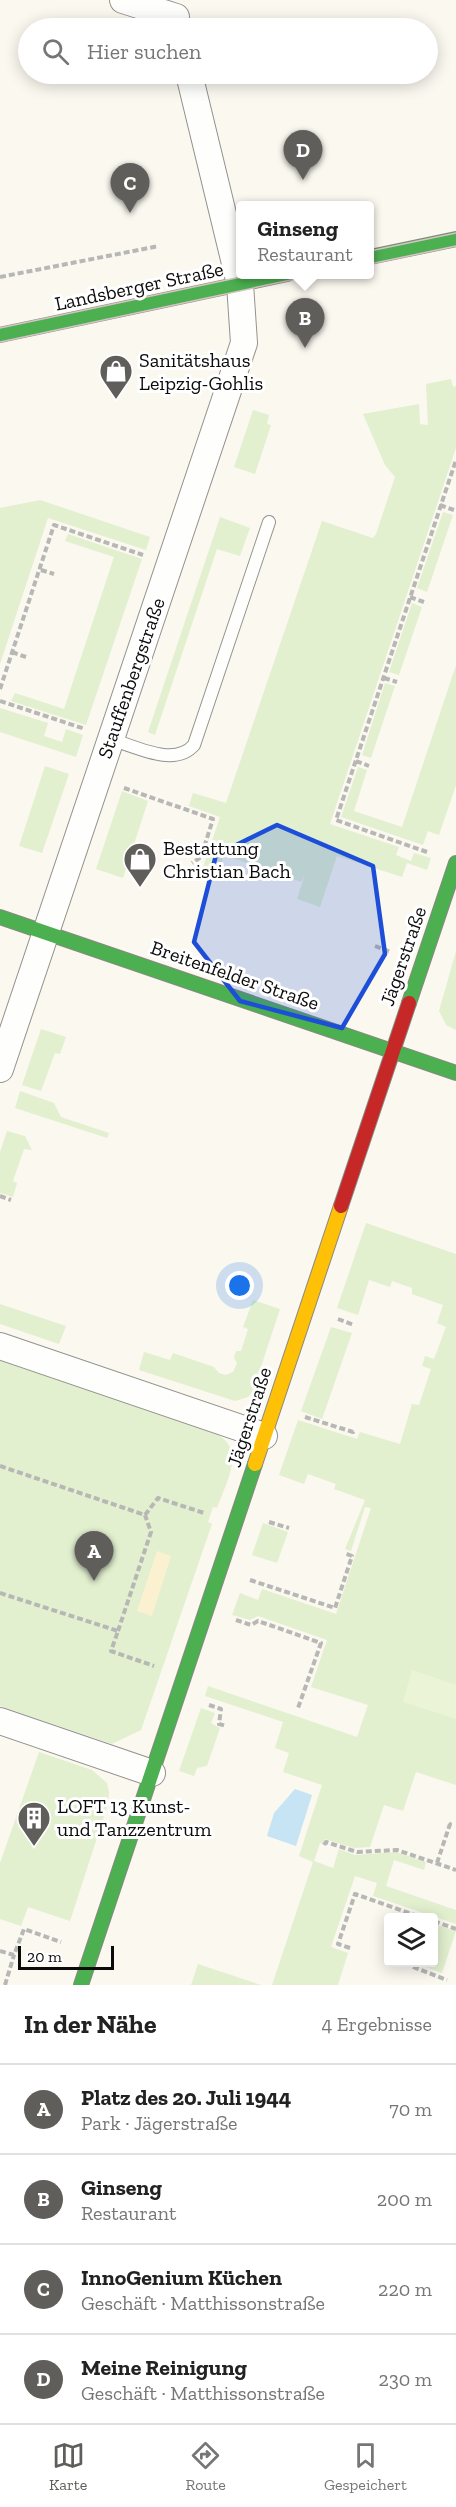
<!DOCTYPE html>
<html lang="de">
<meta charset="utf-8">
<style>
:root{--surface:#fff;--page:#f6f6f6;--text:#222;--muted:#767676;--line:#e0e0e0;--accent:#5f5e5b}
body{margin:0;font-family:"Zilla Slab",serif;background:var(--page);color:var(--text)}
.controls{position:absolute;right:18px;bottom:18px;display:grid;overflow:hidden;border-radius:6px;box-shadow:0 3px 15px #0003}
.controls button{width:54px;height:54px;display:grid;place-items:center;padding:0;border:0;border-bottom:2px solid var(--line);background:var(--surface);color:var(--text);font:30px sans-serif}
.scale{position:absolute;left:18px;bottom:15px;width:96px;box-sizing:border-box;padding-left:6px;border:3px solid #0b0b0b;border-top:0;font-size:16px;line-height:21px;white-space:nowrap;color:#0b0b0b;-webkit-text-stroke:4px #fff;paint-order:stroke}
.you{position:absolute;left:240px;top:1286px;width:21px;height:21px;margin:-15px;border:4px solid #fff;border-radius:50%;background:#1a73e8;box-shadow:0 0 0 9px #1a73e833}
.badge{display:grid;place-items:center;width:39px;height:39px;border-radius:50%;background:var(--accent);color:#fff;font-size:20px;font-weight:700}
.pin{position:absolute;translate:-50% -50px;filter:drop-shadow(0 2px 3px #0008)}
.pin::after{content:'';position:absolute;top:32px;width:21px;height:18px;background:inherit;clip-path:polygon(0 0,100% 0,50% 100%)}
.popup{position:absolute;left:236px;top:201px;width:138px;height:78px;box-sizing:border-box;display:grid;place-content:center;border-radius:6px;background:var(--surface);filter:drop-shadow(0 2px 4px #0005);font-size:20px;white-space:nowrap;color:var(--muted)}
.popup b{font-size:22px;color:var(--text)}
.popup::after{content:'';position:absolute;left:50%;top:100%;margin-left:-12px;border:12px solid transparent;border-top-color:var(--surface)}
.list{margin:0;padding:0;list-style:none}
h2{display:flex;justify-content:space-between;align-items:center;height:78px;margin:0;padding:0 24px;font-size:26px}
h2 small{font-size:20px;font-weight:400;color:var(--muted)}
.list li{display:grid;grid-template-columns:39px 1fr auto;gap:18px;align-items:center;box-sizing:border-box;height:90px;padding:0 24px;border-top:2px solid var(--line)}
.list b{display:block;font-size:22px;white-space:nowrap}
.list p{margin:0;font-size:20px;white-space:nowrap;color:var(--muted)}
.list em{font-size:20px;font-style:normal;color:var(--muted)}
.icon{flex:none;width:33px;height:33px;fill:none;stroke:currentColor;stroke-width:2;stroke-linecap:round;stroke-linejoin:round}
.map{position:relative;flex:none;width:456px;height:1985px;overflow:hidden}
.search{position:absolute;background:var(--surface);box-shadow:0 3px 15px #0003;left:18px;right:18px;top:18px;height:66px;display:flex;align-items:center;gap:15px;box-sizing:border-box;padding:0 21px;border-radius:33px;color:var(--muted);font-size:22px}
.sheet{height:438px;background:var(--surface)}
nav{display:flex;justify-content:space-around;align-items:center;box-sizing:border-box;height:84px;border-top:2px solid var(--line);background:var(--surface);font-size:16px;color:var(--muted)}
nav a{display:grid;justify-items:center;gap:3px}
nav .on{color:var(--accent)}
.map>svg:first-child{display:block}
.green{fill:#e2f0cf}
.sand{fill:#fbf1d0}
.pitch{fill:#ecf4d8}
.water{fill:#c6e4f4}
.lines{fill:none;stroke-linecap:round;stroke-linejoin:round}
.lane-casing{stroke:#93928e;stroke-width:14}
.street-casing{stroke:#93928e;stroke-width:28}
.fast-casing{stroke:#898884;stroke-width:16}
.slow-casing{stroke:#898884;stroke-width:16}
.jam-casing{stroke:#898884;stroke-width:16}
.path{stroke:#b7b7b5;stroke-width:4;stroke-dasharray:6 3;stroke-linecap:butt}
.lane{stroke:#fefefd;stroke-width:12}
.street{stroke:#fefefd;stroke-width:26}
.fast{stroke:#4caf50;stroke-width:14}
.slow{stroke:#ffc107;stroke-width:14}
.jam{stroke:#c62828;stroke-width:14}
.tram{stroke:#d6c4c4;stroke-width:1.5}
.marked{fill:#1d4ed8;fill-opacity:0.2;stroke:#1d4ed8;stroke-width:4.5;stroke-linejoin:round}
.labels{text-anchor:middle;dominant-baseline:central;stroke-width:6;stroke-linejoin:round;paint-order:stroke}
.street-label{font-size:20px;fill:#0b0b0b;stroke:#fff}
.poi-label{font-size:20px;fill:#0b0b0b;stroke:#fff;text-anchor:start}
</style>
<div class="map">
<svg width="456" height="1985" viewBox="0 0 456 1985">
<rect width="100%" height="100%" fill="#faf8ef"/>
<path class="green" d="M451,379L453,387L456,386V448L330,824L399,847L396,855L411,861L414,853L431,858L427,870L407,863L402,877L337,856L320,907L297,899L305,874L301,882L224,855L217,875L202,870L220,817L189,806L193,793L226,803L322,521L373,538L376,534L395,477L385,465L363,414L419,404L420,424L428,425L426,384Z
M253,410L269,415L267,424L271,425L255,474L234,467Z
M40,500L150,537L146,550L48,518L0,664V508Z
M443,512L453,515L427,592L417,588Z
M220,517L250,528L240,556L217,549L155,735L148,732Z
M68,534L142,559L86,725L11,701L15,693L64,709L114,557L65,541Z
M412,603L422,607L399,675L389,672Z
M456,665V785L439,835L428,831L423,845L341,817L358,767L367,770L354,811L402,827Z
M385,683L395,686L371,758L362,755Z
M0,708L48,723L44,736L62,742L66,729L83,735L76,757L0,732Z
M45,766L69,774L42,853L19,846Z
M122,791L148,801L123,878L96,869Z
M456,951V1030L446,1025L439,1011Z
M41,1029L66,1037L60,1054L55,1053L41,1091L22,1085Z
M20,1091L54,1103L61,1117L109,1133L107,1138L15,1108Z
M7,1131L25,1136L32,1150L24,1149L13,1181L17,1183L13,1197L0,1193V1152Z
M366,1223L456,1254V1785L416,1772L403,1811L384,1805L370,1847L354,1848L325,1839L323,1844L320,1843L314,1861L333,1868L339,1849L355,1855L396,1852L426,1862L424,1870L394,1860L386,1886L456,1910V1924L373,1896L377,1883L355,1876L331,1947L348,1953L338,1985H272L313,1862L299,1856L322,1785L283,1772L289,1753L275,1748L283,1722L205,1696L208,1686L357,1737L368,1705L311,1687L327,1640L258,1616L250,1620L232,1615L240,1593L258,1600L262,1589L336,1614L371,1508L365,1507L351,1551L345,1549L365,1500L334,1489L336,1484L308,1474L304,1484L279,1475L298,1420L357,1439L360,1432L400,1444L412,1404L419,1405L431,1369L422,1366L425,1356L434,1359L446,1327L437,1323L443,1305L412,1294V1288L392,1281L390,1287L369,1280L358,1315L337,1308Z
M253,1300L280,1309L253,1391L248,1397L235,1401L139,1370L144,1352L170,1360L173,1353L214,1367L219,1373L226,1375L233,1372L237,1363L234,1358L236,1351H241L248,1329L243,1327Z
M0,1304L66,1326L59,1344L0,1324Z
M331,1327L352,1333L322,1419L301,1411Z
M0,1359L210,1431C249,1446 227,1479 217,1508L213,1507L208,1522L212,1524L141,1730L112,1744L0,1706Z
M263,1523L288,1532L277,1563L252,1555Z
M201,1708L215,1713L211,1723L220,1728L207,1766L197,1768L194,1776L179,1771Z
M39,1752L92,1770L107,1783L109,1792L108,1804L70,1921L28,1907L21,1926L0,1919V1863Z
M434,1924L456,1931L442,1973L415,1963L434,1962Z
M198,1964L261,1985H191Z"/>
<path class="sand" d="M157,1551L171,1556L152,1616L137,1611Z"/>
<path class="pitch" d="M412,1670L456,1685V1719L403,1702Z"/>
<path class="water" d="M295,1789L312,1795L296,1846L267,1836L274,1813Z"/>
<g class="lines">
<defs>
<path id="lane" d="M110,739C135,746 174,768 194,745L269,522"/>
<path id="street" d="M123,0L176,17
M0,1069L244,343L240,284L189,74
M0,1346L264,1436
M0,1721L152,1773"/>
<path id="fast" d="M370,257L456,239
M0,335L287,274
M0,917L456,1073
M409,1003L456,863
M81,1985L255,1464"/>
<path id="slow" d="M255,1464L341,1206"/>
<path id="jam" d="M341,1206L409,1003"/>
</defs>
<use href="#lane" class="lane-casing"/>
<use href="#street" class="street-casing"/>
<use href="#fast" class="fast-casing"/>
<use href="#slow" class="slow-casing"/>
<use href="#jam" class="jam-casing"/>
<path class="path" d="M0,277L159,246
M440,505L454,510
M41,570L54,574
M410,597L424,602
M12,652L26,657
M384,678L397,682
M0,689L54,525L143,555
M0,701L85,729
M356,761L369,766
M124,788L213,819L201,857L192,863
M427,852L336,820L456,460
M375,946L391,952
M0,1196L11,1200
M338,1319L354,1325
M305,1417L353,1432L354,1429
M0,1466L145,1515L158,1498L204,1513
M269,1522L289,1528
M250,1580L335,1608L352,1556L344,1553
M0,1593L118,1631L111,1651L154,1666
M236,1620L251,1625L258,1621L321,1643L298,1708
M118,1631L151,1532L145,1515
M209,1705L221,1709L219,1724L226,1726
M324,1845L326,1842L357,1852L397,1850L456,1870
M437,1863L450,1824L447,1823
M434,1921L456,1929
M350,1948L338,1944L355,1894L423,1918
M0,1951L14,1955L24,1929L61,1942
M413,1967L447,1980
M5,1985L14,1955"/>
<use href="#lane" class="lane"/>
<use href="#street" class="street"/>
<use href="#fast" class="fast"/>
<use href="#slow" class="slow"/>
<use href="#jam" class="jam"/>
<path class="tram" d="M370,251L456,233
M370,264L456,246
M0,328L255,274
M0,342L319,274"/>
</g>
<path class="marked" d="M277,825L373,866L385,954L342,1028L240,1001L194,942L216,855Z"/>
<defs>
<symbol id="shop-pin" viewBox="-11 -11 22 30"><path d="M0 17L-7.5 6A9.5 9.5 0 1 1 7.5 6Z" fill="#5f5e5b" stroke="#fff"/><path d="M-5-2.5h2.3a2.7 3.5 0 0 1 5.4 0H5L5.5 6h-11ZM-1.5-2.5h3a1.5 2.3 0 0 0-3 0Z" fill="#fff"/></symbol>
<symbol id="building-pin" viewBox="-11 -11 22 30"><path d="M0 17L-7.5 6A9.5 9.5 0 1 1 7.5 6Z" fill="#5f5e5b" stroke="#fff"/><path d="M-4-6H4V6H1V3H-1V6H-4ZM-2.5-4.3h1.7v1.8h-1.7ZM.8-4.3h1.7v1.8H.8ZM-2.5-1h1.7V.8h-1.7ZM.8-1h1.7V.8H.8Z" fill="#fff"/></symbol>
</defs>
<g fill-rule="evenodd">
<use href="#shop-pin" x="97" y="352" width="38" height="52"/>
<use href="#shop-pin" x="121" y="840" width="38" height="52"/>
<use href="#building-pin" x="15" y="1799" width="38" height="52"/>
</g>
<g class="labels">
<g class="street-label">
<text transform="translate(139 286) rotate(-12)">Landsberger Straße</text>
<text transform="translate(131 678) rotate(-71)">Stauffenbergstraße</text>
<text transform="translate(403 956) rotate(-71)">Jägerstraße</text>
<text transform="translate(235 975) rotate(19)">Breitenfelder Straße</text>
<text transform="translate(249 1417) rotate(-72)">Jägerstraße</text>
</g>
<g class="poi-label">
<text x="139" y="360">Sanitätshaus<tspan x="139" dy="23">Leipzig-Gohlis</tspan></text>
<text x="163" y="848">Bestattung<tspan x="163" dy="23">Christian Bach</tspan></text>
<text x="57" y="1806">LOFT 13 Kunst-<tspan x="57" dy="23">und Tanzzentrum</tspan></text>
</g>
</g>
</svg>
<div class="controls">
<button><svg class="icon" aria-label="layers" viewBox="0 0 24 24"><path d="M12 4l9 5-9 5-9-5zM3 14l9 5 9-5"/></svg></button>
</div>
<div class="scale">20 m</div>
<div class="you"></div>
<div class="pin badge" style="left:94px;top:1581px">A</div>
<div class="pin badge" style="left:305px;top:348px">B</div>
<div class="popup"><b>Ginseng</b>Restaurant</div>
<div class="pin badge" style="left:130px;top:213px">C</div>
<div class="pin badge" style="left:303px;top:180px">D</div>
<div class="search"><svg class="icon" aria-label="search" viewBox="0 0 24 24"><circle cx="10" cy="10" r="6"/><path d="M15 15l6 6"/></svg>Hier suchen</div>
</div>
<section class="sheet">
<h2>In der Nähe<small>4 Ergebnisse</small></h2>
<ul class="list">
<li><span class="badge">A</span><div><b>Platz des 20. Juli 1944</b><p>Park · Jägerstraße</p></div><em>70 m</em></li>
<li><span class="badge">B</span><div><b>Ginseng</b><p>Restaurant</p></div><em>200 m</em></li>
<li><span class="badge">C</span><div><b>InnoGenium Küchen</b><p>Geschäft · Matthissonstraße</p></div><em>220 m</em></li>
<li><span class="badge">D</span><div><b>Meine Reinigung</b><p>Geschäft · Matthissonstraße</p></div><em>230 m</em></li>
</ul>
</section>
<nav>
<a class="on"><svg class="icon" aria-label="map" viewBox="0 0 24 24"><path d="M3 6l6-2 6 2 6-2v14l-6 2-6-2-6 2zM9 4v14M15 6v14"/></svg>Karte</a>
<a><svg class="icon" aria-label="directions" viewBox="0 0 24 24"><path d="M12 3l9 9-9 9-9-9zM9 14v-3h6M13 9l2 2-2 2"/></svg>Route</a>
<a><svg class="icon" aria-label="saved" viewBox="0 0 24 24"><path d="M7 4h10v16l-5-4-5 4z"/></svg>Gespeichert</a>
</nav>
